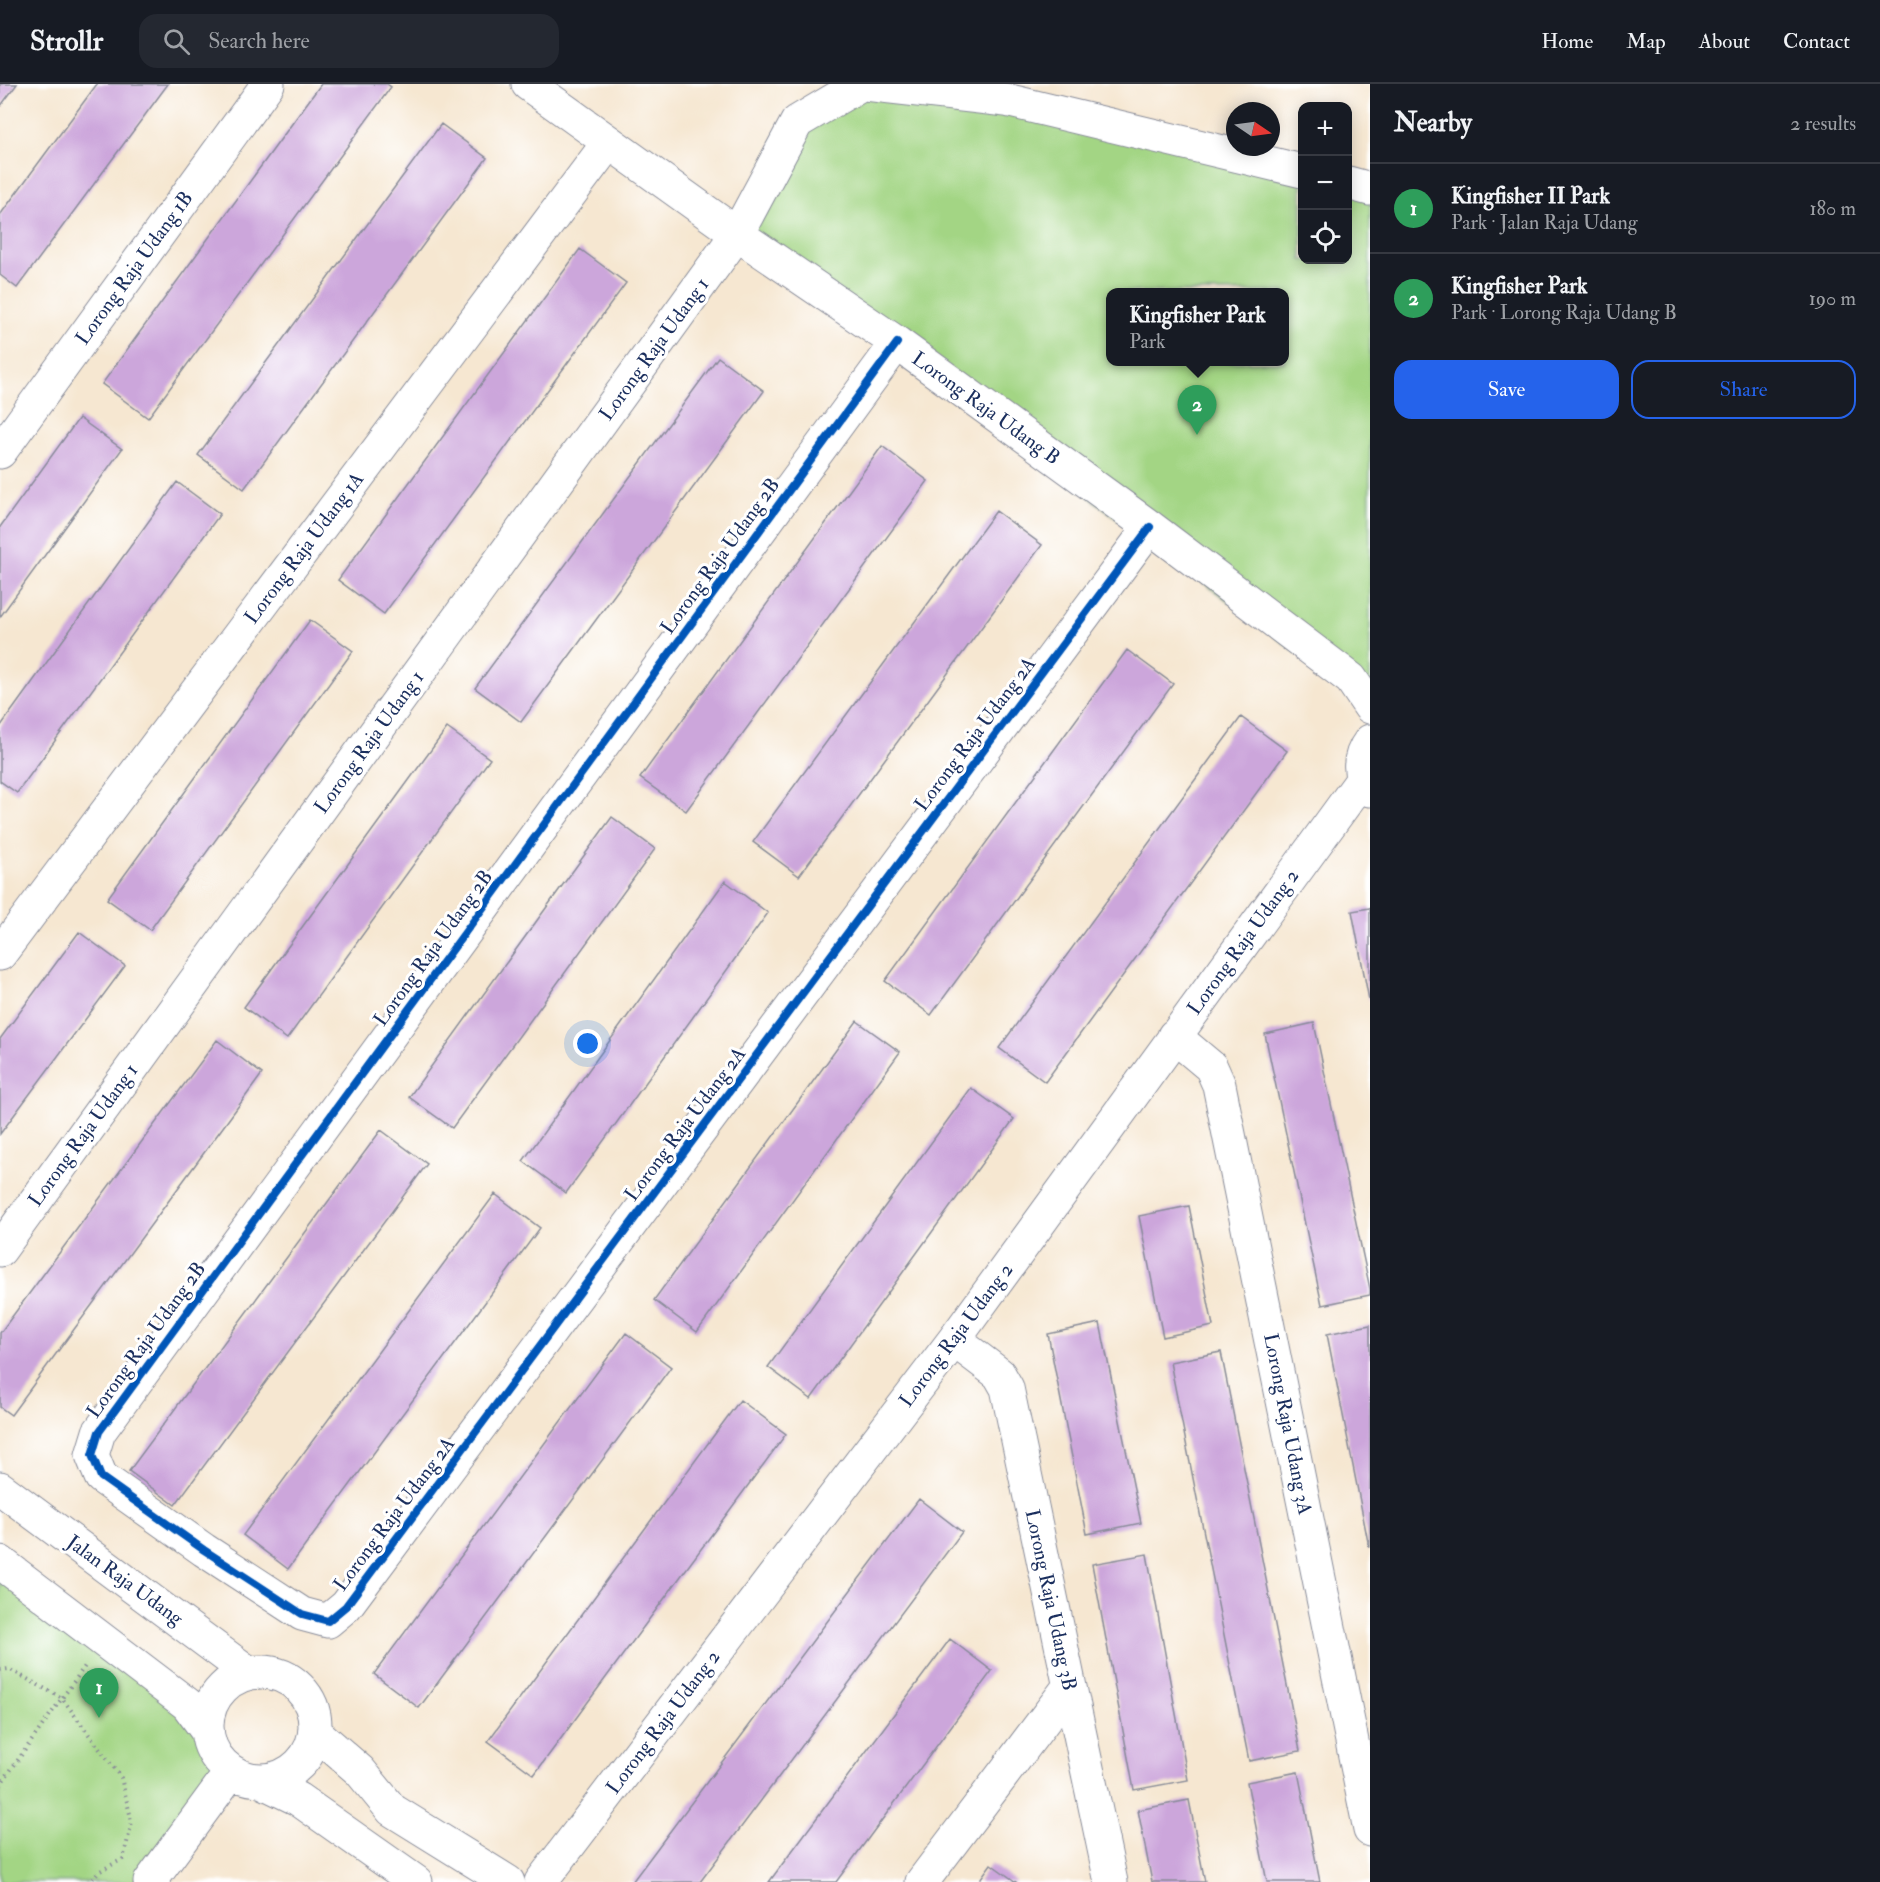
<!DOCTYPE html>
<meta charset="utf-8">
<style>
:root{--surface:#171b24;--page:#242831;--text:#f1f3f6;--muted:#9ea1a6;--line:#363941;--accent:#2563eb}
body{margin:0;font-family:"IM FELL Double Pica",serif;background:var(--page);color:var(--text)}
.controls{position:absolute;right:18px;top:18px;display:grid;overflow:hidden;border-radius:12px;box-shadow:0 3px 15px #0003}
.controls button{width:54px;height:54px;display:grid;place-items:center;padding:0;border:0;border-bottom:2px solid var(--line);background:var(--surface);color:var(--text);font:30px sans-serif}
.compass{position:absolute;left:1226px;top:18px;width:54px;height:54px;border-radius:50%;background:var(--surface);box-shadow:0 3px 15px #0003;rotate:103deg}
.you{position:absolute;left:588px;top:960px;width:21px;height:21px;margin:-15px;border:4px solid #fff;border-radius:50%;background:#1a73e8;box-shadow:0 0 0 9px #1a73e833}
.badge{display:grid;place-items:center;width:39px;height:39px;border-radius:50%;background:var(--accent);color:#fff;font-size:20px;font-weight:700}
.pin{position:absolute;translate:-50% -50px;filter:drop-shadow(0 2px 3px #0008)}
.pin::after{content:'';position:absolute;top:32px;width:21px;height:18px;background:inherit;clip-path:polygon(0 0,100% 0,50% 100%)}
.popup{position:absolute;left:1106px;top:204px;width:183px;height:78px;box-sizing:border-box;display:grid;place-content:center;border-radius:12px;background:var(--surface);filter:drop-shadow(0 2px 4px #0005);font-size:20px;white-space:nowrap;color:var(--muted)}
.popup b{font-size:22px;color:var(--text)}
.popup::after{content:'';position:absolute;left:50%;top:100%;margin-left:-12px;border:12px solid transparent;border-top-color:var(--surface)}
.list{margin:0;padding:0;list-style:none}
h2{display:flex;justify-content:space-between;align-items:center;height:78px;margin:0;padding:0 24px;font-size:26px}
h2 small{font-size:20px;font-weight:400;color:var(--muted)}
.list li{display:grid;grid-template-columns:39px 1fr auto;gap:18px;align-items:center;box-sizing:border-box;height:90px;padding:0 24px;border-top:2px solid var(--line)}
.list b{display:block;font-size:22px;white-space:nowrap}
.list p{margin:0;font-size:20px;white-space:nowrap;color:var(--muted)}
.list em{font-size:20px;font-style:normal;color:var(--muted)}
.actions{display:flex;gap:12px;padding:18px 24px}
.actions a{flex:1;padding:14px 0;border:2px solid var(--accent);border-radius:18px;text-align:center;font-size:21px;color:var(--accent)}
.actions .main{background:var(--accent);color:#fff}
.icon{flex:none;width:33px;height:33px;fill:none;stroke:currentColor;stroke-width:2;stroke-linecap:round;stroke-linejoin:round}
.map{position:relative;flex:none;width:1370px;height:1798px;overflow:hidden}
header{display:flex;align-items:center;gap:36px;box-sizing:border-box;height:84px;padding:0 30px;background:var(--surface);border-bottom:2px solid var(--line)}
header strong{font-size:28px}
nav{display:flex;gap:33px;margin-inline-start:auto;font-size:21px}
.search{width:420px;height:54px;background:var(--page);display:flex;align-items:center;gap:15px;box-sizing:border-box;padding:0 21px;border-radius:18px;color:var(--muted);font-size:22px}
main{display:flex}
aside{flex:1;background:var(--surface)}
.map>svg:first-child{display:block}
.green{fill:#a3d584;stroke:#5f8271;stroke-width:1.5;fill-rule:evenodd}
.building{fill:#cca6db}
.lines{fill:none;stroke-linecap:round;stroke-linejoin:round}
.minor-casing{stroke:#888b98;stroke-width:35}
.path{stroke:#888b98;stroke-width:4;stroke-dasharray:1.5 4.5;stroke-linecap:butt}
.minor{stroke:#fff;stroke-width:33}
.cycleway-casing{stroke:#fff;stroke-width:11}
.cycleway{stroke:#0057b8;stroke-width:8}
.labels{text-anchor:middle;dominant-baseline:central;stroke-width:6;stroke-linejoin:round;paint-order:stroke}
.street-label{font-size:20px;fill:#1b2f5e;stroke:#fff}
</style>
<header>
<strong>Strollr</strong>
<div class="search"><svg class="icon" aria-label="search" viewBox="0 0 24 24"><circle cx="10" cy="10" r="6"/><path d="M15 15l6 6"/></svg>Search here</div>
<nav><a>Home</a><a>Map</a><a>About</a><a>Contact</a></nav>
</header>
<main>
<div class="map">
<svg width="1370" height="1798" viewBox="0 0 1370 1798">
<rect width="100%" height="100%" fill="#fff"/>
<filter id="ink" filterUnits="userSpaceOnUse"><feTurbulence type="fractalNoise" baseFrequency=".0167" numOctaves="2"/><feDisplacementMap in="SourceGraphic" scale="12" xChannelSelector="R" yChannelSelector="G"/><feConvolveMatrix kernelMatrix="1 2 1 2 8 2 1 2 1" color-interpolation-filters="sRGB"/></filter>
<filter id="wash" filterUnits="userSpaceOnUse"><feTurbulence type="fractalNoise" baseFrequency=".008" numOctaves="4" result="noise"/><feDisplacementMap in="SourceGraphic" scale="24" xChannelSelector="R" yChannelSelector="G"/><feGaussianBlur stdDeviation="1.35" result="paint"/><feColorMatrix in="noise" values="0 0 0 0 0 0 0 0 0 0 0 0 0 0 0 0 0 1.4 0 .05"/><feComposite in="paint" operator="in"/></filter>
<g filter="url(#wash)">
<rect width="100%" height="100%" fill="#f6e7d1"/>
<path class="green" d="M861,0L1302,87V176H1348V99L1370,105V623L737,150L797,38ZM1110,208H1284V278H1110Z
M0,1478L207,1647C212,1665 218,1675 231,1688L150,1798H0Z"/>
<g id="blocks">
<path class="building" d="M0,0H17L0,23Z
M97,0H168L17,204L0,191V131Z
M321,0H387L391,3L148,334L102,300Z
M441,40L487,74L244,405L198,371Z
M580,165L626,199L384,530L338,496Z
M718,273L764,307L521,638L475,604Z
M79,334L122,365L0,533V443Z
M882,362L928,397L686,727L640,694Z
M177,398L220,430L17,709L0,697V643Z
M996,427L1042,461L799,792L753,758Z
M310,536L353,567L150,846L107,815Z
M1127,566L1173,600L931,931L885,897Z
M1241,633L1287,667L1045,998L999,964Z
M447,644L490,675L287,955L244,923Z
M612,733L655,765L452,1044L409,1013Z
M725,797L768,829L566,1109L523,1077Z
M1370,824V916H1369L1352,827Z
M79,848L125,882L0,1050V955Z
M857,937L900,968L697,1248L654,1216Z
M1314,939L1370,1205V1211L1322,1221L1265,950Z
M217,956L262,990L11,1331L0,1323V1249Z
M971,1004L1014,1035L811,1315L768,1283Z
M381,1046L427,1080L175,1421L129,1387Z
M495,1110L540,1144L288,1485L243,1451Z
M1189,1122L1213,1242L1163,1253L1139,1132Z
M1100,1239L1141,1439L1087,1450L1048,1250Z
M1370,1241V1463H1369L1327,1250Z
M626,1249L671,1283L419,1624L374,1590Z
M1221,1268L1300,1667L1249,1677L1170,1278Z
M740,1316L786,1350L534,1691L488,1657Z
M919,1415L962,1448L700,1798H632Z
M1147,1470L1188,1696L1134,1706L1092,1480Z
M950,1555L992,1587L836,1798H769Z
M1298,1688L1320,1798H1267L1247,1698Z
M1189,1716L1205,1798H1152L1138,1726Z
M991,1780L1016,1798H978Z"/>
</g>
</g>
<g filter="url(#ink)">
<use href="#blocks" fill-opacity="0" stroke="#888b98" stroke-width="1.5"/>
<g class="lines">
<defs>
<path id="minor" d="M528,0L737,150L897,259L1150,443L1351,595L1370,623
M865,0L1006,16L1302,87
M1348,99L1370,105
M897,259L99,1348L92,1371L101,1393L204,1466L302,1530L328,1537L346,1522L1150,443
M0,368L268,0
M1370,657C1358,673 1357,691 1370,706
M0,870L609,58
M1174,952L1211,983L1219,1001L1370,1746
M0,1166L737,150L797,38L861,0
M954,1256L999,1290L1007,1304L1111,1798
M0,1404L249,1589
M0,1478L187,1620L207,1647
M207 1642a54 54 0 1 1 108 0a54 54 0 1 1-108 0Z
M315,1648L360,1687L392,1726L508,1798
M261,1697L298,1715L416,1798
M150,1798L231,1688
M541,1798L954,1256L1362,696
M922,1798L1069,1603"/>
</defs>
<use href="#minor" class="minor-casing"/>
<path class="path" d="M0,1586L9,1585L62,1614L121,1694L132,1738L123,1775L98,1788L90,1798
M0,1701L85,1582"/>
<use href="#minor" class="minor"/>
<defs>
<path id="cycleway" d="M897,259L99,1348L92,1371L101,1393L204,1466L302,1530L328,1537L346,1522L1150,443"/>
</defs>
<use href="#cycleway" class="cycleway-casing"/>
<use href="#cycleway" class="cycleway"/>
</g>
</g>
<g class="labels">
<g class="street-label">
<text transform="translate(134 184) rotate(-54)">Lorong Raja Udang 1B</text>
<text transform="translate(654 265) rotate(-54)">Lorong Raja Udang 1</text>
<text transform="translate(986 324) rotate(36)">Lorong Raja Udang B</text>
<text transform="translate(304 464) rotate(-53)">Lorong Raja Udang 1A</text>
<text transform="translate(720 472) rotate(-54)">Lorong Raja Udang 2B</text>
<text transform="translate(975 650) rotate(-53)">Lorong Raja Udang 2A</text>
<text transform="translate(369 658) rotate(-54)">Lorong Raja Udang 1</text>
<text transform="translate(1243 858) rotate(-54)">Lorong Raja Udang 2</text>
<text transform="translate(433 864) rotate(-54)">Lorong Raja Udang 2B</text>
<text transform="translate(685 1040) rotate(-53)">Lorong Raja Udang 2A</text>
<text transform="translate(83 1051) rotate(-54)">Lorong Raja Udang 1</text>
<text transform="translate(956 1251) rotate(-53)">Lorong Raja Udang 2</text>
<text transform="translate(146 1256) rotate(-54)">Lorong Raja Udang 2B</text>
<text transform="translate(1288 1340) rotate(79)">Lorong Raja Udang 3A</text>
<text transform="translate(394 1430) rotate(-53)">Lorong Raja Udang 2A</text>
<text transform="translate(125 1496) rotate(36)">Jalan Raja Udang</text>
<text transform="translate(1051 1516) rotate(78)">Lorong Raja Udang 3B</text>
<text transform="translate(663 1638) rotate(-53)">Lorong Raja Udang 2</text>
</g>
</g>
</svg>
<div class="controls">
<button>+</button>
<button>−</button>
<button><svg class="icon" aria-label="locate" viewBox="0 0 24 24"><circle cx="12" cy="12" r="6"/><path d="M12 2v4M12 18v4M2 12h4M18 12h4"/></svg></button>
</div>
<svg class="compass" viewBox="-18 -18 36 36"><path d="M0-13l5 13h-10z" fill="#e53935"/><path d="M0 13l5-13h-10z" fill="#9ea1a6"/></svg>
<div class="you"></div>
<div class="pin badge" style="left:99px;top:1634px;background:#2e9e5b">1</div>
<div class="pin badge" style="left:1197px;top:351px;background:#2e9e5b">2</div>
<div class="popup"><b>Kingfisher Park</b>Park</div>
</div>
<aside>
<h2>Nearby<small>2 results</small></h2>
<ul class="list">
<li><span class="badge" style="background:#2e9e5b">1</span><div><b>Kingfisher II Park</b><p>Park · Jalan Raja Udang</p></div><em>180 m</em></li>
<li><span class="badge" style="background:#2e9e5b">2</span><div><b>Kingfisher Park</b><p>Park · Lorong Raja Udang B</p></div><em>190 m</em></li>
</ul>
<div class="actions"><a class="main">Save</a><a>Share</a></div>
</aside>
</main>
